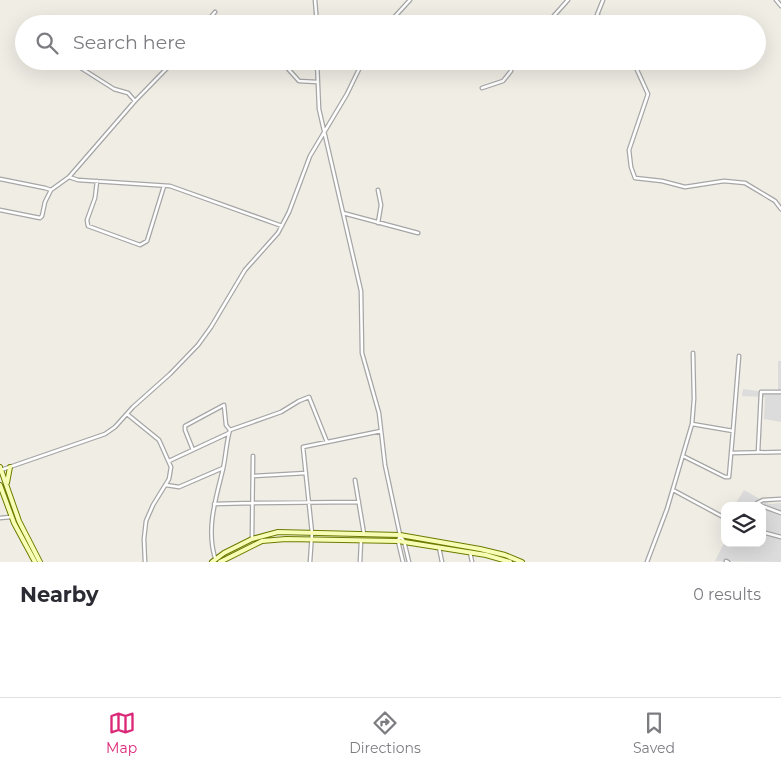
<!DOCTYPE html>
<style>
:root{--surface:#fff;--page:#f7f7f7;--text:#2b2b33;--muted:#7c7c81;--line:#e1e1e2;--accent:#db2777}
body{margin:0;font-family:Montserrat,sans-serif;background:var(--page);color:var(--text)}
.controls{position:absolute;right:15px;bottom:15px;display:grid;overflow:hidden;border-radius:10px;box-shadow:0 5px 20px #0002}
.controls button{width:45px;height:45px;display:grid;place-items:center;padding:0;border:0;border-bottom:1px solid var(--line);background:var(--surface);color:var(--text);font:25px sans-serif}
.list{margin:0;padding:0;list-style:none}
h2{display:flex;justify-content:space-between;align-items:center;height:65px;margin:0;padding:0 20px;font-size:21px}
h2 small{font-size:16px;font-weight:400;color:var(--muted)}
.icon{flex:none;width:28px;height:28px;fill:none;stroke:currentColor;stroke-width:2;stroke-linecap:round;stroke-linejoin:round}
.map{position:relative;flex:none;width:781px;height:562px;overflow:hidden}
.search{position:absolute;background:var(--surface);box-shadow:0 5px 20px #0002;left:15px;right:15px;top:15px;height:55px;display:flex;align-items:center;gap:12px;box-sizing:border-box;padding:0 18px;border-radius:28px;color:var(--muted);font-size:19px}
.sheet{height:135px;background:var(--surface)}
nav{display:flex;justify-content:space-around;align-items:center;box-sizing:border-box;height:70px;border-top:1px solid var(--line);background:var(--surface);font-size:14px;color:var(--muted)}
nav a{display:grid;justify-items:center;gap:2px}
nav .on{color:var(--accent)}
.map>svg:first-child{display:block}
.residential{fill:#dddcdc}
.lines{fill:none;stroke-linecap:round;stroke-linejoin:round}
.street-casing{stroke:#a6a6a6;stroke-width:5}
.secondary-casing{stroke:#6c7c00;stroke-width:6}
.street{stroke:#fff;stroke-width:2.5}
.secondary{stroke:#f8fdb6;stroke-width:4}
</style>
<div class="map">
<svg width="781" height="562" viewBox="0 0 781 562">
<rect width="100%" height="100%" fill="#f0ede5"/>
<path class="residential" d="M778,361H781V422L764,419L765,397L742,396L743,389L778,394Z
M744,490L769,504L781,503V562L715,561L725,541V543H762V506H734Z"/>
<g class="lines">
<defs>
<path id="street" d="M315,0L317,24
M603,0L597,15L610,24
M776,0L781,6
M205,24L215,12
M388,24L410,0
M542,24L551,19L568,0
M281,61L299,81L317,82
M317,61L319,109L361,291L362,353L379,413L385,465L400,535L398,541L403,562
M633,61L648,94L629,150L631,167L635,178L662,181L685,187L724,181L745,183L775,201L781,209
M73,63L114,89L128,93L135,101
M482,88L503,81L511,71L510,61
M69,177L78,180L170,186L282,226
M0,179L45,188L51,190
M97,181L95,198L87,220L88,226L140,245L147,241L164,186
M378,190L381,205L378,223
M0,210L40,218L42,216L45,202L51,190L69,177L135,101L174,61
M343,213L418,233
M127,414L159,440L171,467L169,479L153,505L146,521L144,539L145,562
M733,431L739,356
M193,450L185,430V426L224,405L226,425L230,430
M758,452L761,392H781
M731,453L781,452
M683,456L725,477H729L733,431L692,424
M169,461L229,433
M1,470L105,434L115,427L133,407L170,374L198,345L211,327L245,270L278,233L289,212L310,156L347,94L363,61
M253,476L306,473
M355,480L364,534
M166,485L179,487L223,468
M673,490L725,518
M757,503L763,500L781,499
M214,504L253,503L359,502
M762,506L781,513
M0,518L11,517
M762,532L781,537
M400,536L404,541L409,562
M252,539L253,456
M439,547L442,562
M470,552L472,562
M215,558C206,528 216,498 223,469C226,456 226,443 230,430L281,412L299,401L309,397L327,442
M726,561L728,562
M310,562L312,533L303,447L381,431
M360,562L361,541
M647,562L667,509L692,424L694,399L693,353"/>
<path id="secondary" d="M0,467L19,521L40,562
M7,483L10,467
M0,485L14,523L35,562
M212,562L224,553L252,539L278,532L400,535L480,549L505,555L522,562
M220,562L262,541L286,539L398,541L486,555L510,562"/>
</defs>
<use href="#street" class="street-casing"/>
<use href="#secondary" class="secondary-casing"/>
<use href="#street" class="street"/>
<use href="#secondary" class="secondary"/>
</g>
</svg>
<div class="controls">
<button><svg class="icon" aria-label="layers" viewBox="0 0 24 24"><path d="M12 4l9 5-9 5-9-5zM3 14l9 5 9-5"/></svg></button>
</div>
<div class="search"><svg class="icon" aria-label="search" viewBox="0 0 24 24"><circle cx="10" cy="10" r="6"/><path d="M15 15l6 6"/></svg>Search here</div>
</div>
<section class="sheet">
<h2>Nearby<small>0 results</small></h2>
<ul class="list">
</ul>
</section>
<nav>
<a class="on"><svg class="icon" aria-label="map" viewBox="0 0 24 24"><path d="M3 6l6-2 6 2 6-2v14l-6 2-6-2-6 2zM9 4v14M15 6v14"/></svg>Map</a>
<a><svg class="icon" aria-label="directions" viewBox="0 0 24 24"><path d="M12 3l9 9-9 9-9-9zM9 14v-3h6M13 9l2 2-2 2"/></svg>Directions</a>
<a><svg class="icon" aria-label="saved" viewBox="0 0 24 24"><path d="M7 4h10v16l-5-4-5 4z"/></svg>Saved</a>
</nav>
